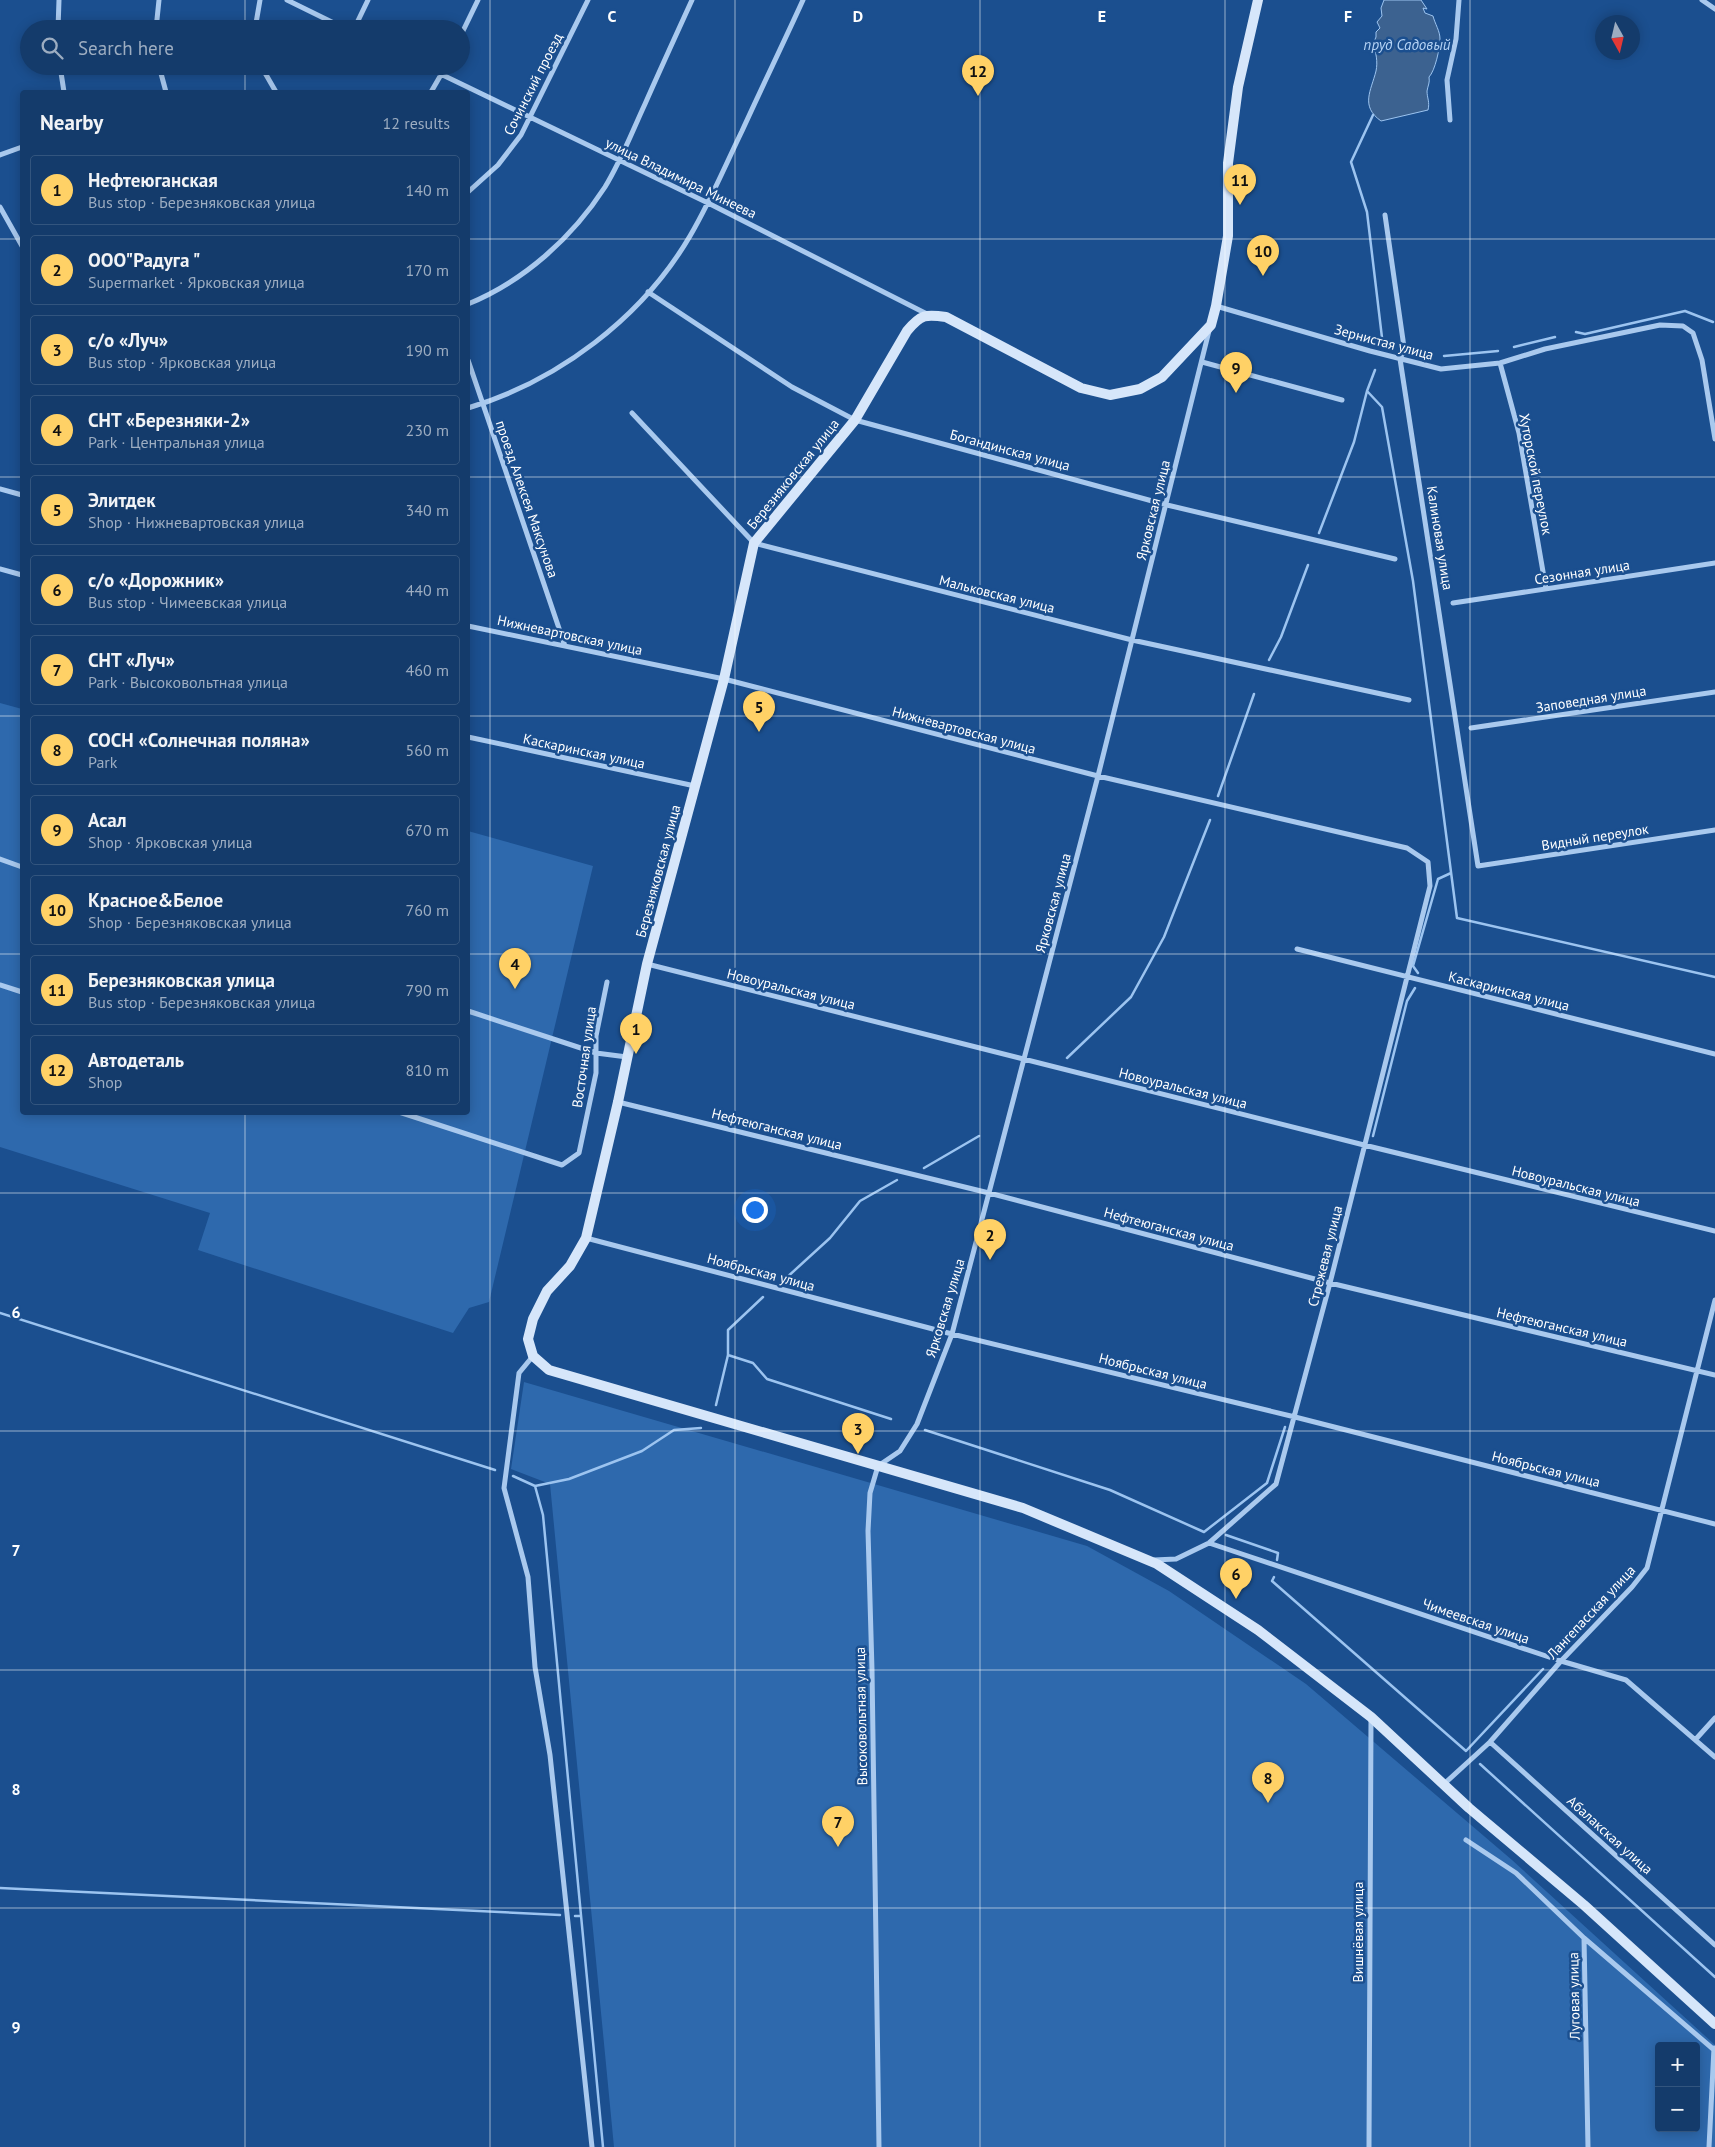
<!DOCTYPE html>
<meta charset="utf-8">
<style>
:root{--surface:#143b6b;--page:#214673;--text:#f1f3f6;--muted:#9dadc1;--line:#33557e;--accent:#ffd166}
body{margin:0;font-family:"PT Sans",sans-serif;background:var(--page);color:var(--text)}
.controls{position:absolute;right:15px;bottom:15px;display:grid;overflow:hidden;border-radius:5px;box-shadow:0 2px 12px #0003}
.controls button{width:45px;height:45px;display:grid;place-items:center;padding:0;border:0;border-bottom:1px solid var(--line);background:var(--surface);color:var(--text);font:25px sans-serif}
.compass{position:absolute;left:1595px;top:15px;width:45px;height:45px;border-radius:50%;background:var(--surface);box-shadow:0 2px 12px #0003;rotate:172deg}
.you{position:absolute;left:754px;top:1209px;width:18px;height:18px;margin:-12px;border:4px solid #fff;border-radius:50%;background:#1a73e8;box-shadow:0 0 0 8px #1a73e833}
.badge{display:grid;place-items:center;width:32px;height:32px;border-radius:50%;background:var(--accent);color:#111;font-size:16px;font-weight:700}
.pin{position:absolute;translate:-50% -41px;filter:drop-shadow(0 1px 2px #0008)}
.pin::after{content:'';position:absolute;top:26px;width:18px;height:15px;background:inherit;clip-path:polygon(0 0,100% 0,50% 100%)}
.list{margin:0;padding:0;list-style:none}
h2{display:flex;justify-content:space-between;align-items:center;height:65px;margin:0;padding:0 20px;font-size:21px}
h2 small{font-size:16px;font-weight:400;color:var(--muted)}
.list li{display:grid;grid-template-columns:32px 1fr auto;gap:15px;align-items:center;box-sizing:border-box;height:70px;margin:0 10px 10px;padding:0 10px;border:1px solid var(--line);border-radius:5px}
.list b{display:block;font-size:19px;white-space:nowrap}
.list p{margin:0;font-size:16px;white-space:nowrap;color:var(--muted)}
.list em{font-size:16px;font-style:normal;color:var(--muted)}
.icon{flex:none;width:28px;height:28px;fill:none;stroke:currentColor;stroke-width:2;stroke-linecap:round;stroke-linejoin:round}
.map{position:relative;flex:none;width:1715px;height:2147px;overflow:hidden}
.search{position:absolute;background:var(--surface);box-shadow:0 2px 12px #0003;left:20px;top:20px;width:450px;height:55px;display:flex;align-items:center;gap:12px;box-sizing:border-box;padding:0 18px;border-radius:28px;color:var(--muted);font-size:19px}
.panel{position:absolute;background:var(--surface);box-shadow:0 2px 12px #0003;left:20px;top:90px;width:450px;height:1025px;border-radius:5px}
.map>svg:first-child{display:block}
.green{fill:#2e69ad;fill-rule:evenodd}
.water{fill:#3c6290;stroke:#9cc4f0}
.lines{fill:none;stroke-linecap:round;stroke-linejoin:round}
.stream{stroke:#9cc4f0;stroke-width:2.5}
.street{stroke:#a9c9ee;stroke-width:5}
.secondary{stroke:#d6e6fa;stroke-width:10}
.grid{fill:none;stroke:#fff;stroke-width:1;stroke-opacity:0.55}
.labels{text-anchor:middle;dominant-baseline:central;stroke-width:5;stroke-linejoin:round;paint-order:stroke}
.street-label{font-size:14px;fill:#fff;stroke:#1b4f8f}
.water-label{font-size:15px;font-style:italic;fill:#b5d3f5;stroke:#1b4f8f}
.grid-label{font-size:16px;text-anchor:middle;font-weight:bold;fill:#fff;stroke:#1b4f8f;stroke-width:5;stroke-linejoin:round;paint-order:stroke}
</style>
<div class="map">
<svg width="1715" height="2147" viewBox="0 0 1715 2147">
<rect width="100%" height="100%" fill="#1b4f8f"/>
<path class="green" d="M0,703L22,709V1112H468V831L593,866L489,1302L469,1308L453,1333L198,1250L210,1213L0,1147Z
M524,1382L1087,1546L1169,1591L1306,1684L1512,1860L1715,2045V2147H614L550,1484L511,1469ZM1659,2046H1696V2128H1659Z"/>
<path class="water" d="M1384,0H1421L1427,9L1423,8L1425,13L1433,16C1435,24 1440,31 1440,39C1440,48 1435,71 1429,77C1430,83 1428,85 1427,91C1427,98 1430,102 1428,110L1381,121C1360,106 1371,91 1376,71C1378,62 1376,52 1373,44L1376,37V32L1380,28L1377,22L1382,16L1381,8Z"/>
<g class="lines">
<path class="stream" d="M1373,115L1351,162L1367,212L1383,346L1391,344
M1576,332L1585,334L1685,311L1713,322
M1514,347L1555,337
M1407,349L1432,355
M1444,356L1498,351
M1375,370L1367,391L1382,407L1413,581L1457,918L1715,977
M1319,533L1354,442L1367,391
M1269,660L1281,637L1308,565
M1218,796L1254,694
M1418,973L1413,966L1438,879L1451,873
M1067,1058L1131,997L1164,937L1210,820
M1373,1136L1407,1001L1415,988
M924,1168L979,1136
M784,1280L830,1238L860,1201L897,1180
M0,1313L495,1470
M728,1355L753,1363L767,1379L891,1419
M716,1405L728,1355V1330L763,1297
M925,1430L1110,1490L1204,1532L1267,1483L1285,1427
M513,1476L535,1486L543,1515L603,2147
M535,1486L569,1479L642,1451L674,1430L701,1428
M1226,1535L1278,1553L1277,1560
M1274,1577L1272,1581L1466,1751L1543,1669
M1480,1764L1715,1977
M0,1888L560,1915
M575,1916H581"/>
<path class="street" d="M287,0L346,29
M1702,0L1715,9
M58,29L59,0
M156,29L159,0
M255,29L260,0
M354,29L368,0
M461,35L478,0
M60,66L64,92
M159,66L166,92
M261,66L276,92
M424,66L708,203L927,314
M431,92L446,66
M1450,120L1447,80L1456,39L1459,0
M0,155L22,147
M468,192L498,165L521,135L588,0
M0,207L22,246
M1385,215L1403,340L1404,350L1400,359L1478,866L1715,830
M648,292L792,387L855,420L1167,505L1395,559
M468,304C524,281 572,238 605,187C621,161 632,132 645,104C660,70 676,35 692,0
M1216,306L1370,351L1441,369L1500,363L1545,349L1660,325L1683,326L1693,333L1702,360L1715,439
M468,360L565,646
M1202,362L1342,400
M1500,363L1519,433L1546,589
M468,408C558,381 642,318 690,236C710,202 725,166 742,131C762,87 783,44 803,0
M632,413L754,543L1132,640L1409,700
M0,489L22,495
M0,569L22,575
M1453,603L1715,563
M468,626L724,679L1098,776L1407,848L1428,862L1430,886L1330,1283L1276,1484L1209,1543L1176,1559L1154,1560
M1471,728L1715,692
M468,737L695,786
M0,859L22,867
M1297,949L1715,1054
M647,964L1364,1145L1715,1231
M0,985L22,992
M468,1011L596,1053L627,1057
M618,1102L989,1193L1330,1283L1715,1375
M399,1112L562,1165L579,1153L596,1073V1036L607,982
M586,1238L952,1334L1295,1417L1715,1524
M533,1356L519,1373L504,1488L528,1577L535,1667L550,1755L592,2147
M1209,1543L1561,1661L1626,1680L1715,1757
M1696,1739L1715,1718
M1490,1742L1715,1945
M1444,1784L1490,1742L1561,1661L1632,1587L1647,1568L1715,1300
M1466,1840L1516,1873L1584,1938L1588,2147
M1584,1938L1713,2049
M879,2147L872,1670L868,1531L870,1493L878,1466L900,1451L917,1424L952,1334L1098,776L1209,331
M1369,2147L1371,1718
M1709,2147L1714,2048"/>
<path class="secondary" d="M1258,0L1238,87L1228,163V236L1216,306L1211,325L1162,377L1140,389L1110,395L1081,388L946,317C926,314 921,314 907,331L855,420L754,543L724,679L647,964L618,1102L586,1238L570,1266L547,1291L533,1319L528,1339L533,1356L549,1370L1023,1508L1157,1564L1258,1630L1371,1717L1469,1808L1584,1905L1715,2024"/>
</g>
<path class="grid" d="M245,0V29M490,0V2147M735,0V2147M980,0V2147M1225,0V2147M1470,0V2147M245,66V92M0,239H22M468,239H1715M0,477H22M468,477H1715M0,716H22M468,716H1715M0,954H22M468,954H1715M245,1112V2147M0,1193H1715M0,1431H1715M0,1670H1715M0,1908H1715"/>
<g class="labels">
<g class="street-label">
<text transform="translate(533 84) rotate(-63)">Сочинский проезд</text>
<text transform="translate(681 178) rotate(26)">улица Владимира Минеева</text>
<text transform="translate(1384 342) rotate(15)">Зернистая улица</text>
<text transform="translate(1010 450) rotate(15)">Богандинская улица</text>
<text transform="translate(793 474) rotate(-51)">Березняковская улица</text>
<text transform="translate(1536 474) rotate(79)">Хуторской переулок</text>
<text transform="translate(527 499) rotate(71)">проезд Алексея Максунова</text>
<text transform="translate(1153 510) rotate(-76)">Ярковская улица</text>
<text transform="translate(1440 538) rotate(81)">Калиновая улица</text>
<text transform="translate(1582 572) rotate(-9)">Сезонная улица</text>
<text transform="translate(997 594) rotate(14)">Мальковская улица</text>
<text transform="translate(570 635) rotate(12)">Нижневартовская улица</text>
<text transform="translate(1591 699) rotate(-9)">Заповедная улица</text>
<text transform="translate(964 730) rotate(15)">Нижневартовская улица</text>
<text transform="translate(584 751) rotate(12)">Каскаринская улица</text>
<text transform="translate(1595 837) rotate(-9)">Видный переулок</text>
<text transform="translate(658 871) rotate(-75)">Березняковская улица</text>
<text transform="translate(1053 903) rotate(-75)">Ярковская улица</text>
<text transform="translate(791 989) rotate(14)">Новоуральская улица</text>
<text transform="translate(1509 991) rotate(14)">Каскаринская улица</text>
<text transform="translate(584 1057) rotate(-82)">Восточная улица</text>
<text transform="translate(1183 1088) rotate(14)">Новоуральская улица</text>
<text transform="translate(777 1129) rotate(14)">Нефтеюганская улица</text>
<text transform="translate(1576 1186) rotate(14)">Новоуральская улица</text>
<text transform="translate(1169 1229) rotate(15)">Нефтеюганская улица</text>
<text transform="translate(1325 1256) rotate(-76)">Стрежевая улица</text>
<text transform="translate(761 1272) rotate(15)">Ноябрьская улица</text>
<text transform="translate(945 1308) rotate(-73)">Ярковская улица</text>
<text transform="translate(1562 1327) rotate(13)">Нефтеюганская улица</text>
<text transform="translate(1153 1371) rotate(14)">Ноябрьская улица</text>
<text transform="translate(1546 1469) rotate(14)">Ноябрьская улица</text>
<text transform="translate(1591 1612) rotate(-47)">Лангепасская улица</text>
<text transform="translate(1476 1621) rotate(19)">Чимеевская улица</text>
<text transform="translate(861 1716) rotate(-91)">Высоковольтная улица</text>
<text transform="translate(1610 1835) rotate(42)">Абалакская улица</text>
<text transform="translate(1358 1932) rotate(-90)">Вишнёвая улица</text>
<text transform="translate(1574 1996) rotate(-91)">Луговая улица</text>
</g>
<g class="water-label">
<text x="1407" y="44">пруд Садовый</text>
</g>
</g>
<g class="grid-label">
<text x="612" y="22">C</text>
<text x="858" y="22">D</text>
<text x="1102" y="22">E</text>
<text x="1348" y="22">F</text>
<text x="16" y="1318">6</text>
<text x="16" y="1556">7</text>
<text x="16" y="1795">8</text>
<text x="16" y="2033">9</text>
</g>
</svg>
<div class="controls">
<button>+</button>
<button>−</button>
</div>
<svg class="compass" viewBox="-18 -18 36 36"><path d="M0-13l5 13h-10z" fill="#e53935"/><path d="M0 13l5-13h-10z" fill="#9dadc1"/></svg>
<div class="you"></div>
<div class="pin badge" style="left:636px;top:1054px">1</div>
<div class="pin badge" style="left:990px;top:1260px">2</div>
<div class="pin badge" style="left:858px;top:1454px">3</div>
<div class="pin badge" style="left:515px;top:989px">4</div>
<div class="pin badge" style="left:759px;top:732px">5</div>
<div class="pin badge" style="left:1236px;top:1599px">6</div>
<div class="pin badge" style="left:838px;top:1847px">7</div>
<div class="pin badge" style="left:1268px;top:1803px">8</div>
<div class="pin badge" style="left:1236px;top:393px">9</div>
<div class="pin badge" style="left:1263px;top:276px">10</div>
<div class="pin badge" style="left:1240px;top:205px">11</div>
<div class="pin badge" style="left:978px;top:96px">12</div>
<div class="search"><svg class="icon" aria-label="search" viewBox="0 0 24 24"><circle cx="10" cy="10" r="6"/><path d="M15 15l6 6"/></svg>Search here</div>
<section class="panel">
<h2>Nearby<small>12 results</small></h2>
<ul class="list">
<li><span class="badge">1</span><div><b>Нефтеюганская</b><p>Bus stop · Березняковская улица</p></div><em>140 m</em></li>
<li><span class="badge">2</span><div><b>ООО&quot;Радуга &quot;</b><p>Supermarket · Ярковская улица</p></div><em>170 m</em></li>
<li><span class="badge">3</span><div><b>с/о «Луч»</b><p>Bus stop · Ярковская улица</p></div><em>190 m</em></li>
<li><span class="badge">4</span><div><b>СНТ «Березняки-2»</b><p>Park · Центральная улица</p></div><em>230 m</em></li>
<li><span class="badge">5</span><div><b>Элитдек</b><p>Shop · Нижневартовская улица</p></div><em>340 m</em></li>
<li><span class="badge">6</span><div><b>с/о «Дорожник»</b><p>Bus stop · Чимеевская улица</p></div><em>440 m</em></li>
<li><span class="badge">7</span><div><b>СНТ «Луч»</b><p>Park · Высоковольтная улица</p></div><em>460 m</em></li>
<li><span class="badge">8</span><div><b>СОСН «Солнечная поляна»</b><p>Park</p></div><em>560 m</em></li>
<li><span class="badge">9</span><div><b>Асал</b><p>Shop · Ярковская улица</p></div><em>670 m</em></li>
<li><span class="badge">10</span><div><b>Красное&amp;Белое</b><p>Shop · Березняковская улица</p></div><em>760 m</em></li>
<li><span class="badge">11</span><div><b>Березняковская улица</b><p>Bus stop · Березняковская улица</p></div><em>790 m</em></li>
<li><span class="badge">12</span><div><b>Автодеталь</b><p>Shop</p></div><em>810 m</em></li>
</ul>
</section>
</div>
